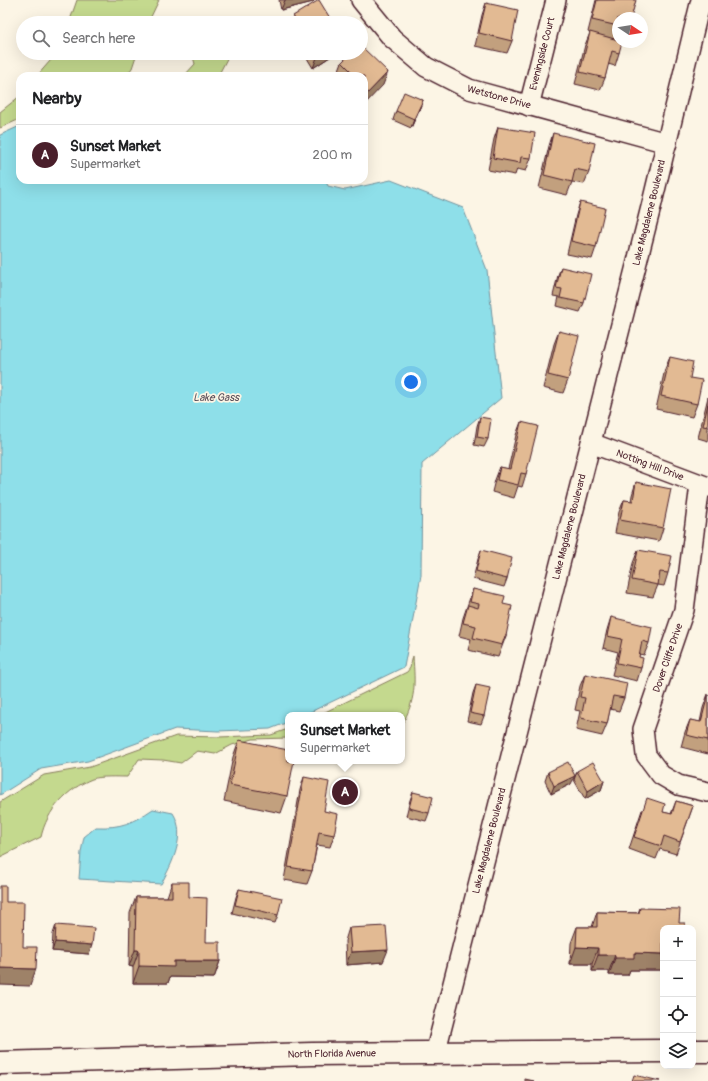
<!DOCTYPE html>
<meta charset="utf-8">
<style>
:root{--surface:#fff;--page:#f6f6f6;--text:#202124;--muted:#757577;--line:#e0e0e0;--accent:#4a1f2b}
body{margin:0;font-family:Pangolin,sans-serif;background:var(--page);color:var(--text)}
.controls{position:absolute;right:12px;bottom:12px;display:grid;overflow:hidden;border-radius:8px;box-shadow:0 4px 16px #0002}
.controls button{width:36px;height:36px;display:grid;place-items:center;padding:0;border:0;border-bottom:1px solid var(--line);background:var(--surface);color:var(--text);font:20px sans-serif}
.compass{position:absolute;left:612px;top:12px;width:36px;height:36px;border-radius:50%;background:var(--surface);box-shadow:0 4px 16px #0002;rotate:102deg}
.you{position:absolute;left:411px;top:382px;width:14px;height:14px;margin:-10px;border:3px solid #fff;border-radius:50%;background:#1a73e8;box-shadow:0 0 0 6px #1a73e833}
.badge{display:grid;place-items:center;width:26px;height:26px;border-radius:50%;background:var(--accent);color:#fff;font-size:13px;font-weight:700}
.pin{position:absolute;translate:-50% -50%;border:2px solid #fff;box-shadow:0 1px 4px #0006}
.popup{position:absolute;left:285px;top:712px;width:120px;height:52px;box-sizing:border-box;display:grid;place-content:center;border-radius:8px;background:var(--surface);filter:drop-shadow(0 1px 3px #0005);font-size:13px;white-space:nowrap;color:var(--muted)}
.popup b{font-size:15px;color:var(--text)}
.popup::after{content:'';position:absolute;left:50%;top:100%;margin-left:-8px;border:8px solid transparent;border-top-color:var(--surface)}
.list{margin:0;padding:0;list-style:none}
h2{display:flex;justify-content:space-between;align-items:center;height:52px;margin:0;padding:0 16px;font-size:17px}
h2 small{font-size:13px;font-weight:400;color:var(--muted)}
.list li{display:grid;grid-template-columns:26px 1fr auto;gap:12px;align-items:center;box-sizing:border-box;height:60px;padding:0 16px;border-top:1px solid var(--line)}
.list b{display:block;font-size:15px;white-space:nowrap}
.list p{margin:0;font-size:13px;white-space:nowrap;color:var(--muted)}
.list em{font-size:13px;font-style:normal;color:var(--muted)}
.icon{flex:none;width:22px;height:22px;fill:none;stroke:currentColor;stroke-width:2;stroke-linecap:round;stroke-linejoin:round}
.map{position:relative;flex:none;width:708px;height:1081px;overflow:hidden}
.search{position:absolute;background:var(--surface);box-shadow:0 4px 16px #0002;left:16px;top:16px;width:352px;height:44px;display:flex;align-items:center;gap:10px;box-sizing:border-box;padding:0 14px;border-radius:22px;color:var(--muted);font-size:15px}
.panel{position:absolute;background:var(--surface);box-shadow:0 4px 16px #0002;left:16px;top:72px;width:352px;height:112px;border-radius:12px}
.map>svg:first-child{display:block}
.green{fill:#c4d98e;stroke:#877c5c}
.water{fill:#8edfe9;stroke:#73929d}
.lines{fill:none;stroke-linecap:round;stroke-linejoin:round}
.minor-casing{stroke:#4a1f2b;stroke-width:22}
.major-casing{stroke:#4a1f2b;stroke-width:25}
.minor{stroke:#fcf5e5;stroke-width:19}
.major{stroke:#fcf5e5;stroke-width:22}
.wall{fill:#c2a07e;stroke:#4a1f2b}
.shaded-wall{fill:#9e8267;stroke:#4a1f2b}
.building{fill:#e2ba93;stroke:#4a1f2b}
.labels{text-anchor:middle;dominant-baseline:central;stroke-width:3.5;stroke-linejoin:round;paint-order:stroke}
.street-label{font-size:10px;fill:#4a1f2b;stroke:#fcf5e5}
.water-label{font-size:11px;font-style:italic;fill:#5b4f5a;stroke:#fcf5e5}
</style>
<div class="map">
<svg width="708" height="1081" viewBox="0 0 708 1081">
<rect width="100%" height="100%" fill="#fcf5e5"/>
<filter id="ink" filterUnits="userSpaceOnUse"><feTurbulence type="fractalNoise" baseFrequency=".025" numOctaves="2"/><feDisplacementMap in="SourceGraphic" scale="8" xChannelSelector="R" yChannelSelector="G"/><feConvolveMatrix kernelMatrix="1 2 1 2 8 2 1 2 1" color-interpolation-filters="sRGB"/></filter>
<g filter="url(#ink)">
<path class="green" d="M77,0H159L148,23H69Z
M57,53H137L132,68L126,76H37Z
M192,53H230L220,72L222,76H184L195,64Z
M20,96V119L0,128V112Z
M413,656C415,686 416,698 402,725V715H319L407,672L410,668Z
M288,729V738L253,739L232,745L215,754L197,751L181,763L163,760L139,759L127,777C117,777 101,776 92,779C67,789 47,810 41,837L0,857V802L44,775L90,767L176,736L219,737L271,735Z"/>
<path class="water" d="M20,126V180H325L328,186L345,190L391,180L463,208L487,270L501,398L422,464L421,575L404,667L304,715H288V722L270,729L218,731L175,729L88,761L41,769L0,795V135Z
M153,809L173,813C187,835 172,864 161,884L79,879L81,852L84,837L96,827C122,828 132,823 153,809Z"/>
<g class="lines">
<defs>
<g id="minor">
<path id="s1" d="M361,0L392,38L426,67L469,89L667,143"/>
<path id="s2" d="M529,106L556,0"/>
<path id="s3" d="M591,443L708,487"/>
<path d="M700,485L684,610L643,729L646,755L661,775L678,785L708,792"/>
<path id="s4" d="M435,1054L652,203L701,0"/>
</g>
<g id="major">
<path d="M693,1051H708"/>
<path id="s5" d="M0,1063L312,1054L663,1051"/>
</g>
</defs>
<use href="#minor" class="minor-casing"/>
<use href="#major" class="major-casing"/>
<use href="#minor" class="minor"/>
<use href="#major" class="major"/>
</g>
<path class="wall" d="M279,0H314L313,2L281,10Z
M596,0H636L618,18V42L619,53L615,66L608,64L605,78L600,90L575,84L585,45L590,33L588,32Z
M486,3L512,41L507,53L475,46L482,15Z
M293,16L333,23H291Z
M304,53H336L313,68Z
M342,62L383,85L364,76H338L337,75Z
M423,100L411,128L393,120L396,111Z
M498,127L531,158L526,171L517,169L515,175L488,170L494,139Z
M553,133L589,172L584,184L572,182L567,195L539,188L549,146Z
M580,202L596,247L592,259L567,254L576,215Z
M561,267L584,303L580,312L557,306L559,297L553,296L558,275Z
M559,331L568,380L563,393L543,388L554,344Z
M670,357L690,378L697,404L692,417L656,409L665,369Z
M708,397V441L698,438Z
M480,417L488,439L484,447L474,445L477,426Z
M521,422L526,474L522,487L518,486L514,498L492,492L495,480L500,467L508,469L516,435Z
M636,482L663,528L659,541L615,533L619,512L624,500L631,501L632,495Z
M481,550L507,579L504,587L473,579L478,559Z
M638,550L668,573L664,586L658,585L653,597L627,593L633,563Z
M473,589L503,604L506,636L498,657L468,650L471,639L459,636L463,618Z
M611,617L649,643L644,655L639,654V657L641,668L637,681L612,675L618,652L603,648L607,630Z
M585,674L624,698L619,711L610,709L607,724L602,736L576,730L580,711L575,710L580,686Z
M476,685L484,716L481,724L467,721L473,693Z
M708,694V754L681,747L685,732L690,720L700,722L703,708Z
M239,740L287,796L281,813L224,801L233,757Z
M577,771L604,781L601,790L585,799L574,780Z
M548,772L571,784L551,794L545,781Z
M304,777L324,811L334,835L330,847L317,845L312,871L307,884L284,880L300,790Z
M413,792L429,813L426,821L406,816L410,800Z
M676,801L693,806L676,854L660,849L656,859L629,849L642,810L663,812L671,814Z
M172,882L189,897L206,942L220,961L214,978L170,977L168,983H133V967L129,966L130,913L136,897H167Z
M239,889L278,915L275,923L232,913L236,897Z
M640,908L663,928V970H630L628,975H609V971H592V964H570L571,943L577,927H592L597,912L638,913Z
M56,925L89,954L52,951L53,934Z
M349,928L383,962L346,965L345,941Z"/>
<path class="shaded-wall" d="M285,0H314L313,2L281,10Z
M321,53H336L313,68L318,55Z
M388,72L383,85L364,105V97Z
M423,100L420,108L411,128L414,119Z
M575,776L571,784L551,794L554,786Z
M604,781L601,790L585,799L588,791Z
M55,942L92,945L89,954L52,951Z
M576,947L598,948L592,964H570Z
M135,950H139L133,967L129,966Z
M388,950L383,962L346,965L351,952Z
M634,953L663,954V970H630L628,975H609L615,958Z
M598,955H615L609,971H592Z
M174,961H220L214,978L170,977L168,983H133L139,966Z
M0,968L36,969L30,986L0,985Z"/>
<path class="building" d="M319,0L333,23H298L293,16Z
M597,0H636L631,18H618V26L592,20Z
M486,3L518,10L512,41L479,33Z
M590,32L618,40V42H622L619,53L612,51L605,78L580,72Z
M361,46L388,72L364,97V76H348L352,72L342,62L351,53H361Z
M316,53H321L318,55Z
M404,92L423,100L414,119L396,111Z
M498,127L535,133L531,158L521,157L520,163L493,158Z
M553,133L595,143L589,172L575,169L572,182L544,175Z
M580,202L605,208L596,247L571,241Z
M561,267L591,274L584,303L560,298L562,289L556,288Z
M559,331L579,336L568,380L548,375Z
M670,357L693,362L690,378L702,380L697,404L661,396Z
M708,404V427L703,426Z
M480,417L491,419L488,439L477,437Z
M521,422L538,426L526,474L521,473L518,485L497,480L500,467L510,469Z
M636,482L671,489L663,528L620,520L624,500L633,501Z
M481,550L512,558L507,579L476,571Z
M638,550L672,556L668,573L660,572L658,585L632,580Z
M473,589L505,596L503,604L512,606L506,636H505L502,645L473,638L476,626L463,623L468,605L478,608L479,604L470,602Z
M611,617L652,627L649,643L642,641L639,657L643,658L641,668L617,663L622,639L607,636Z
M585,674L627,683L624,698L613,696L607,724L581,718L585,698L580,697Z
M476,685L490,688L484,716L470,713Z
M708,695V740L686,735L690,720L701,722Z
M239,740L288,750V761H294L287,796L230,785Z
M568,762L575,776L554,786L548,772Z
M593,762L604,781L588,791L577,771Z
M304,777L329,782L324,811L338,814L334,835L319,832L312,871L288,867Z
M413,792L433,797L429,813L409,808Z
M647,798L665,804L663,812L672,814L676,801L693,806L680,842L664,836L661,846L634,837Z
M172,882H189V897L207,898L206,942H220V961H174V967L139,966V950H135L136,897H172Z
M0,886H6V902H24L23,947H37L36,969L0,968Z
M239,889L282,898L278,915L235,905Z
M640,908L680,909L679,923H685V928H663V954L634,953V958H615V955H598V948L576,947L577,927H597V912L639,913Z
M56,925L94,928L92,945L55,942Z
M386,926L388,950L351,952L349,928Z
M634,1075L660,1081H632Z
M525,1079L534,1081H525Z"/>
</g>
<g class="labels">
<g class="street-label">
<text stroke="none"><textPath href="#s2" startOffset="54">Eveningside Court</textPath></text>
<text stroke="none"><textPath href="#s1" startOffset="173">Wetstone Drive</textPath></text>
<text stroke="none"><textPath href="#s4" startOffset="868">Lake Magdalene Boulevard</textPath></text>
<text stroke="none"><textPath href="#s3" startOffset="63">Notting Hill Drive</textPath></text>
<text stroke="none"><textPath href="#s4" startOffset="544">Lake Magdalene Boulevard</textPath></text>
<text transform="translate(668 658) rotate(-71)">Dover Cliffe Drive</text>
<text stroke="none"><textPath href="#s4" startOffset="220">Lake Magdalene Boulevard</textPath></text>
<text stroke="none"><textPath href="#s5" startOffset="332">North Florida Avenue</textPath></text>
</g>
<g class="water-label">
<text x="216" y="397">Lake Gass</text>
</g>
</g>
</svg>
<div class="controls">
<button>+</button>
<button>−</button>
<button><svg class="icon" aria-label="locate" viewBox="0 0 24 24"><circle cx="12" cy="12" r="6"/><path d="M12 2v4M12 18v4M2 12h4M18 12h4"/></svg></button>
<button><svg class="icon" aria-label="layers" viewBox="0 0 24 24"><path d="M12 4l9 5-9 5-9-5zM3 14l9 5 9-5"/></svg></button>
</div>
<svg class="compass" viewBox="-18 -18 36 36"><path d="M0-13l5 13h-10z" fill="#e53935"/><path d="M0 13l5-13h-10z" fill="#757577"/></svg>
<div class="you"></div>
<div class="pin badge" style="left:345px;top:792px">A</div>
<div class="popup"><b>Sunset Market</b>Supermarket</div>
<div class="search"><svg class="icon" aria-label="search" viewBox="0 0 24 24"><circle cx="10" cy="10" r="6"/><path d="M15 15l6 6"/></svg>Search here</div>
<section class="panel">
<h2>Nearby<small></small></h2>
<ul class="list">
<li><span class="badge">A</span><div><b>Sunset Market</b><p>Supermarket</p></div><em>200 m</em></li>
</ul>
</section>
</div>
